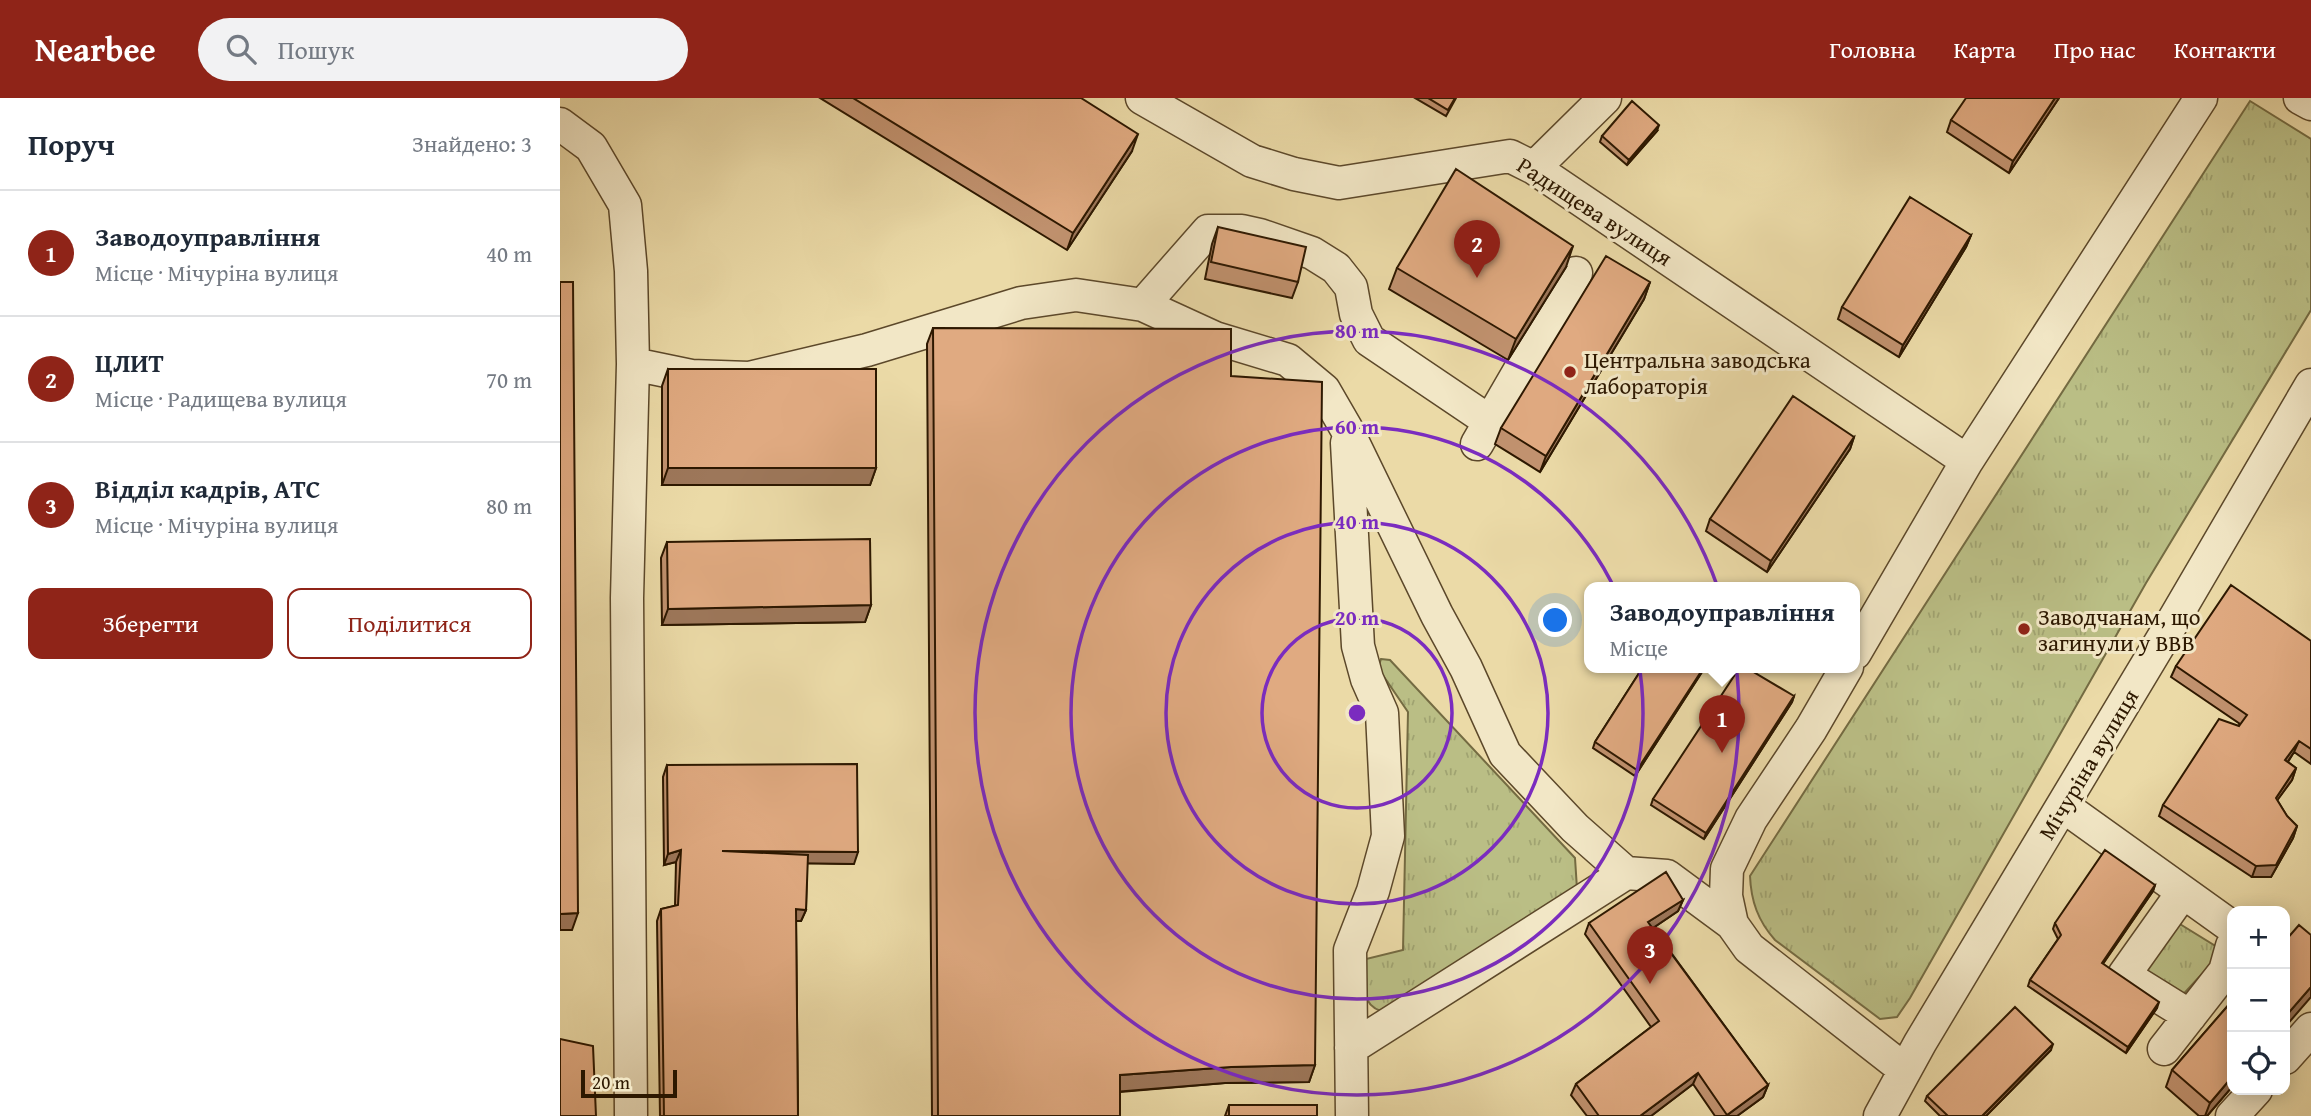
<!DOCTYPE html>
<html lang="uk">
<meta charset="utf-8">
<style>
:root{--surface:#fff;--page:#f2f2f3;--text:#1f2937;--muted:#747a83;--line:#e0e1e3;--accent:#8f2418}
body{margin:0;font-family:"Gentium Book Plus",serif;background:var(--page);color:var(--text)}
.controls{position:absolute;right:21px;bottom:21px;display:grid;overflow:hidden;border-radius:14px;box-shadow:0 4px 18px #0003}
.controls button{width:63px;height:63px;display:grid;place-items:center;padding:0;border:0;border-bottom:2px solid var(--line);background:var(--surface);color:var(--text);font:35px sans-serif}
.scale{position:absolute;left:21px;bottom:18px;width:96px;box-sizing:border-box;padding-left:7px;border:4px solid #2d1800;border-top:0;font-size:19px;line-height:24px;white-space:nowrap;color:#2d1800;-webkit-text-stroke:5px #f2e7c6;paint-order:stroke}
.you{position:absolute;left:996px;top:523px;width:24px;height:24px;margin:-18px;border:5px solid #fff;border-radius:50%;background:#1a73e8;box-shadow:0 0 0 10px #1a73e833}
.badge{display:grid;place-items:center;width:46px;height:46px;border-radius:50%;background:var(--accent);color:#fff;font-size:23px;font-weight:700}
.pin{position:absolute;translate:-50% -58px;filter:drop-shadow(0 2px 4px #0008)}
.pin::after{content:'';position:absolute;top:37px;width:24px;height:21px;background:inherit;clip-path:polygon(0 0,100% 0,50% 100%)}
.popup{position:absolute;left:1024px;top:484px;width:276px;height:91px;box-sizing:border-box;display:grid;place-content:center;border-radius:14px;background:var(--surface);filter:drop-shadow(0 2px 5px #0005);font-size:23px;white-space:nowrap;color:var(--muted)}
.popup b{font-size:26px;color:var(--text)}
.popup::after{content:'';position:absolute;left:50%;top:100%;margin-left:-14px;border:14px solid transparent;border-top-color:var(--surface)}
.list{margin:0;padding:0;list-style:none}
h2{display:flex;justify-content:space-between;align-items:center;height:91px;margin:0;padding:0 28px;font-size:30px}
h2 small{font-size:23px;font-weight:400;color:var(--muted)}
.list li{display:grid;grid-template-columns:46px 1fr auto;gap:21px;align-items:center;box-sizing:border-box;height:126px;padding:0 28px;border-top:2px solid var(--line)}
.list b{display:block;font-size:26px;white-space:nowrap}
.list p{margin:0;font-size:23px;white-space:nowrap;color:var(--muted)}
.list em{font-size:23px;font-style:normal;color:var(--muted)}
.actions{display:flex;gap:14px;padding:21px 28px}
.actions a{flex:1;padding:16px 0;border:2px solid var(--accent);border-radius:14px;text-align:center;font-size:24px;color:var(--accent)}
.actions .main{background:var(--accent);color:#fff}
.icon{flex:none;width:38px;height:38px;fill:none;stroke:currentColor;stroke-width:2;stroke-linecap:round;stroke-linejoin:round}
.map{position:relative;flex:none;width:1751px;height:1018px;overflow:hidden}
header{display:flex;align-items:center;gap:42px;box-sizing:border-box;height:98px;padding:0 35px;background:var(--accent);color:#fff}
header strong{font-size:33px}
nav{display:flex;gap:38px;margin-inline-start:auto;font-size:24px}
.search{width:490px;height:63px;background:var(--page);display:flex;align-items:center;gap:18px;box-sizing:border-box;padding:0 24px;border-radius:38px;color:var(--muted);font-size:26px}
main{display:flex}
aside{flex:1;background:var(--surface)}
.map>svg:first-child{display:block}
.grass{fill:url(#grass-tufts);stroke:#746b42;stroke-width:2}
.lines{fill:none;stroke-linecap:round;stroke-linejoin:round}
.minor-casing{stroke:#5c482a;stroke-width:35}
.minor{stroke:#f2e7c6;stroke-width:32}
.wall{fill:#c1926f;stroke:#2d1800;stroke-width:2}
.shaded-wall{fill:#9d775a;stroke:#2d1800;stroke-width:2}
.building{fill:#e0aa81;stroke:#2d1800;stroke-width:2}
.ring{fill:none;stroke:#7b2cbf;stroke-width:3.5}
.poi-dot{fill:#8f2418;stroke:#f2e7c6;stroke-width:2.5}
.labels{text-anchor:middle;dominant-baseline:central;stroke-width:6;stroke-linejoin:round;paint-order:stroke}
.street-label{font-size:23px;fill:#2d1800;stroke:#f2e7c6}
.poi-label{font-size:23px;fill:#2d1800;stroke:#f2e7c6;text-anchor:start}
.centre{fill:#7b2cbf;stroke:#f2e7c6;stroke-width:3.5}
.ring-label{font-size:21px;text-anchor:middle;font-weight:bold;fill:#7b2cbf;stroke:#f2e7c6;stroke-width:6;stroke-linejoin:round;paint-order:stroke}
</style>
<header>
<strong>Nearbee</strong>
<div class="search"><svg class="icon" aria-label="search" viewBox="0 0 24 24"><circle cx="10" cy="10" r="6"/><path d="M15 15l6 6"/></svg>Пошук</div>
<nav><a>Головна</a><a>Карта</a><a>Про нас</a><a>Контакти</a></nav>
</header>
<main>
<aside>
<h2>Поруч<small>Знайдено: 3</small></h2>
<ul class="list">
<li><span class="badge">1</span><div><b>Заводоуправління</b><p>Місце · Мічуріна вулиця</p></div><em>40 m</em></li>
<li><span class="badge">2</span><div><b>ЦЛИТ</b><p>Місце · Радищева вулиця</p></div><em>70 m</em></li>
<li><span class="badge">3</span><div><b>Відділ кадрів, АТС</b><p>Місце · Мічуріна вулиця</p></div><em>80 m</em></li>
</ul>
<div class="actions"><a class="main">Зберегти</a><a>Поділитися</a></div>
</aside>
<div class="map">
<svg width="1751" height="1018" viewBox="0 0 1751 1018">
<defs>
<pattern id="grass-tufts" width="24" height="20" patternUnits="userSpaceOnUse" patternTransform="scale(1.75)"><rect width="24" height="20" fill="#babe85"/><path d="M3 7l-1-3M5 7V3M7 7l1-3M15 17l-1-3M17 17v-4M19 17l1-3" fill="none" stroke="#a0a371"/></pattern>
</defs>
<rect width="100%" height="100%" fill="#ebdaa7"/>
<filter id="stains"><feTurbulence type="fractalNoise" baseFrequency=".00286" numOctaves="4"/><feColorMatrix values="0 0 0 0 .2 0 0 0 0 .09 0 0 0 0 .02 0 0 0 .5 -.17"/></filter>
<radialGradient id="worn" r=".72"><stop offset=".6" stop-color="#630" stop-opacity="0"/><stop offset="1" stop-color="#630" stop-opacity=".3"/></radialGradient>
<path class="grass" d="M1690,3L1751,41V212L1586,485L1350,900L1337,919L1320,921L1215,842C1198,823 1191,803 1190,778Z
M821,561L830,562L1015,760L1017,791L821,913C798,906 805,880 806,861L843,852L848,614L818,570Z
M1615,823L1657,849L1653,864L1618,902L1581,879Z"/>
<g class="lines">
<defs>
<path id="minor" d="M582,0L692,63L734,76L779,85L950,58L974,70L1407,363
M1740,0L1751,6
M0,26L31,49L65,107L71,173L73,266L67,500L71,1018
M974,70L1045,0
M73,266L131,278L189,280L307,252L461,205L516,197L583,207
M929,323L809,242L796,216L791,189L776,170L752,155L700,137L682,133H648L583,207L655,240L728,262L764,292L786,330L877,517L906,570L945,656L1015,730L1066,775L1107,778L1172,826
M787,345L798,548L807,581L822,615L828,738L813,793L790,852L792,1018
M917,346L1016,175
M1295,555L1407,363L1641,0
M1287,569L1251,631L1191,721L1167,771L1166,798L1172,826L1189,850L1345,972
M1503,708L1672,829
M1623,794L1564,877L1630,918
M791,950L1066,775
M1604,951L1665,873L1672,848
M1725,960L1751,931
M1320,1018L1360,945L1609,530L1751,287
M1672,1018L1696,992"/>
</defs>
<use href="#minor" class="minor-casing"/>
<use href="#minor" class="minor"/>
</g>
<path class="wall" d="M260,0H521L572,53L507,152Z
M855,0H896L886,18Z
M1499,0L1449,75L1387,34L1391,22Z
M1097,33L1067,67L1040,44L1042,38Z
M658,129L738,184L732,200L645,181L652,146Z
M1411,137L1406,149L1339,259L1278,221L1282,209Z
M1006,169L948,262L829,191L837,170Z
M1090,184L1084,201L980,374L935,346L941,330Z
M373,230L671,278L755,967L749,984L665,985L560,994V1018H372L367,246Z
M108,271L316,370L310,387H102V288Z
M1294,339L1290,351L1207,474L1146,433L1150,421Z
M107,444L311,507L305,524L102,527L101,460Z
M1751,543V666L1734,654L1728,664L1736,670L1732,682L1717,702L1727,718L1737,728L1733,740L1711,779H1692L1599,718L1603,707L1680,626L1611,579L1616,568Z
M1083,569H1145L1075,678L1033,650L1035,644Z
M1234,598L1232,604L1144,741L1091,707L1093,701Z
M107,667L294,766L247,765L246,812L241,823H236L238,1018H100L97,823L101,811L115,808L116,764L104,767L103,679Z
M1595,787L1593,793L1543,866L1597,910L1566,955L1468,888L1470,882L1498,841L1493,831L1495,825Z
M1123,802L1118,813L1093,830L1208,987L1203,999L1177,1018H1155L1133,986L1091,1018H1027L1011,997L1016,986L1091,929L1025,836L1029,825Z
M1672,903V989L1647,1018H1639L1606,989L1612,972Z
M1491,952L1426,1018H1380L1365,1003L1367,998Z
M669,1007L757,1018H665Z"/>
<path class="shaded-wall" d="M1495,0H1499L1449,75L1453,63Z
M1099,27L1097,33L1067,67L1069,62Z
M578,36L572,53L507,152L513,135Z
M1411,137L1406,149L1339,259L1343,247Z
M1013,148L1006,169L948,262L956,241Z
M1090,184L1084,201L980,374L986,358Z
M1294,339L1290,351L1207,474L1211,463Z
M108,370H316L310,387H102Z
M311,507L305,524L102,527L108,511Z
M1144,569H1145L1144,571L1075,678L1077,672Z
M1234,598L1232,604L1144,741L1146,735Z
M1739,643L1734,654L1721,674L1725,662Z
M1736,670L1732,682L1711,711L1716,700Z
M1737,728L1733,740L1711,779H1692L1696,768Z
M121,752L116,764L104,767L108,756Z
M162,753L298,754L294,766L158,764Z
M1595,787L1593,793L1539,871L1542,865Z
M1123,802L1118,813L1084,836L1088,824Z
M236,811L246,812L241,823H231Z
M18,815L12,832H0V816Z
M1751,889V899L1725,929V919Z
M1599,904L1597,910L1566,955L1568,949Z
M1493,946L1491,952L1426,1018H1422Z
M755,967L749,984L665,985L554,994L560,977L671,969Z
M1138,975L1133,986L1091,1018H1080Z
M1672,979V989L1647,1018H1645L1650,1005Z
M1208,987L1203,999L1177,1018H1166Z"/>
<path class="building" d="M293,0H521L578,36L513,135Z
M868,0H895L888,12Z
M1406,0H1495L1453,63L1391,22Z
M1072,3L1099,27L1069,62L1042,38Z
M896,71L1013,148L956,241L837,170Z
M1350,99L1411,137L1343,247L1282,209Z
M658,129L746,149L738,184L651,164Z
M1046,158L1090,184L986,358L941,330Z
M0,184H13L18,815L0,816Z
M373,230L671,231V278L762,284L755,967L671,969L560,977V1018H378Z
M108,271H316V370H108Z
M1233,298L1294,339L1211,463L1150,421Z
M310,441L311,507L108,511L107,444Z
M1671,487L1751,543V651L1739,643L1725,662L1736,670L1716,700L1727,718L1737,728L1716,767L1696,768L1603,707L1659,621L1679,628L1687,617L1616,568Z
M1083,569H1144L1077,672L1035,644Z
M1180,569H1185L1234,598L1146,735L1093,701Z
M297,666L298,754L162,753L248,757L246,812L236,811L238,1018H104L101,811L118,807L121,752L108,756L107,667Z
M1545,752L1595,787L1542,865L1599,904L1568,949L1470,882L1501,837L1495,825Z
M1106,774L1123,802L1088,824L1208,987L1167,1017L1138,975L1080,1018H1039L1016,986L1099,923L1029,825Z
M1739,827L1751,837V889L1725,919V843Z
M1672,903V979L1650,1005L1612,972Z
M1455,909L1493,946L1422,1018H1388L1367,998Z
M0,941L33,948L36,1018H0Z
M669,1007H757V1018H669Z"/>
<g class="ring">
<circle cx="797" cy="615" r="95"/>
<circle cx="797" cy="615" r="191"/>
<circle cx="797" cy="615" r="286"/>
<circle cx="797" cy="615" r="382"/>
</g>
<g class="poi-dot">
<circle cx="1010" cy="274" r="7"/>
<circle cx="1464" cy="531" r="7"/>
</g>
<g class="labels">
<g class="street-label">
<text transform="translate(1035 113) rotate(33)">Радищева вулиця</text>
<text transform="translate(1528 666) rotate(-59)">Мічуріна вулиця</text>
</g>
<g class="poi-label">
<text x="1024" y="261">Центральна заводська<tspan x="1024" dy="26">лабораторія</tspan></text>
<text x="1478" y="518">Заводчанам, що<tspan x="1478" dy="26">загинули у ВВВ</tspan></text>
</g>
</g>
<circle cx="797" cy="615" r="10" class="centre"/>
<g class="ring-label">
<text x="797" y="240">80 m</text>
<text x="797" y="336">60 m</text>
<text x="797" y="431">40 m</text>
<text x="797" y="527">20 m</text>
</g>
<rect width="100%" height="100%" filter="url(#stains)"/>
<rect width="100%" height="100%" fill="url(#worn)"/>
</svg>
<div class="controls">
<button>+</button>
<button>−</button>
<button><svg class="icon" aria-label="locate" viewBox="0 0 24 24"><circle cx="12" cy="12" r="6"/><path d="M12 2v4M12 18v4M2 12h4M18 12h4"/></svg></button>
</div>
<div class="scale">20 m</div>
<div class="you"></div>
<div class="pin badge" style="left:1162px;top:655px">1</div>
<div class="popup"><b>Заводоуправління</b>Місце</div>
<div class="pin badge" style="left:917px;top:180px">2</div>
<div class="pin badge" style="left:1090px;top:886px">3</div>
</div>
</main>
